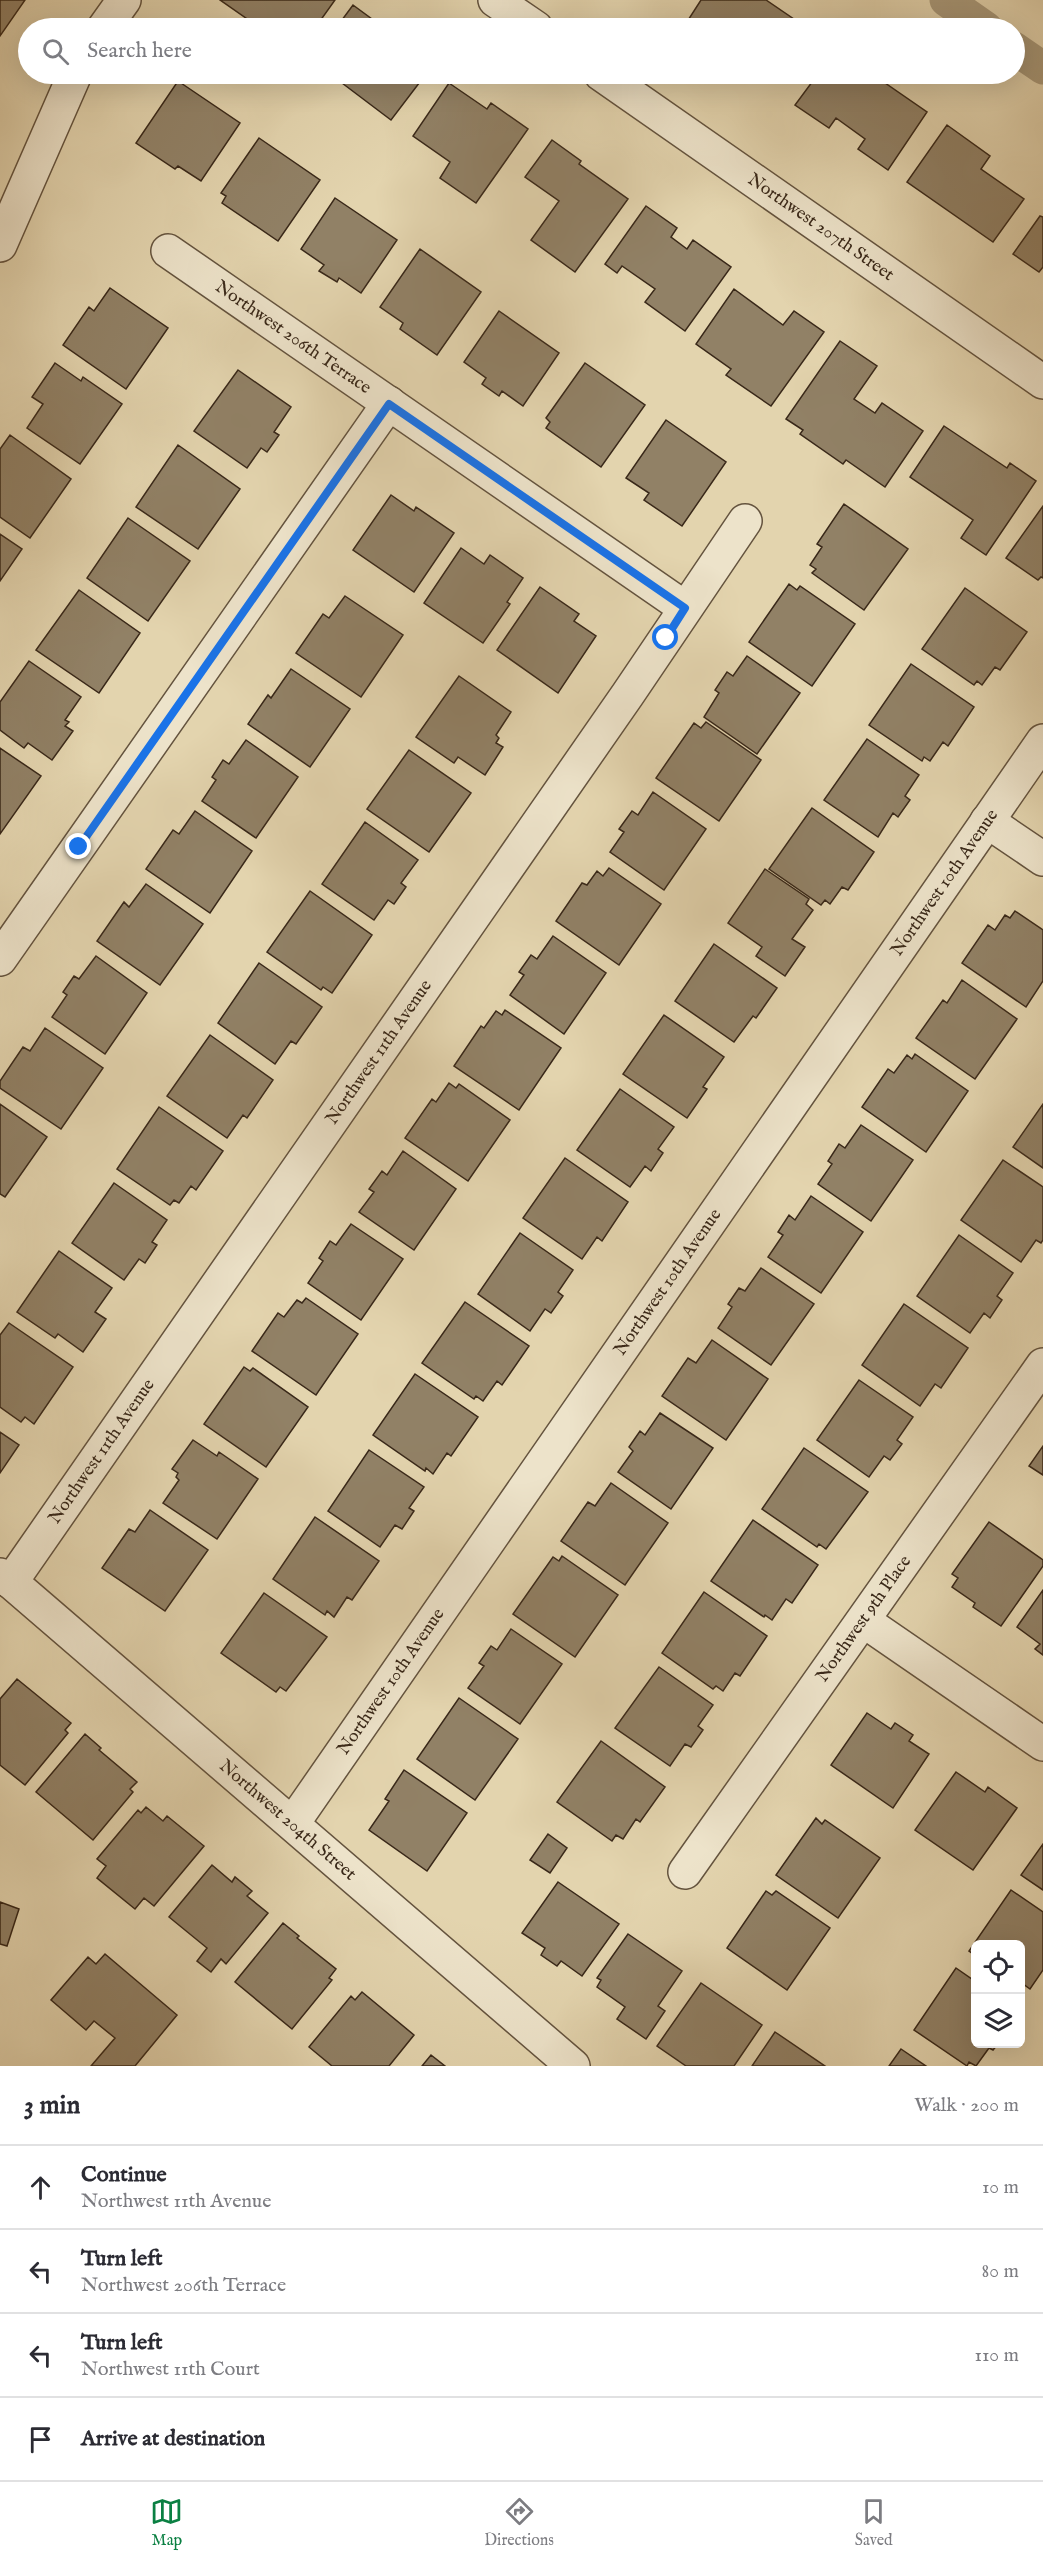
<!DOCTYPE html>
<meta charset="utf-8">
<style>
:root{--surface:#fff;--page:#f7f7f7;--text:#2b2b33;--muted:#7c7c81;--line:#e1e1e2;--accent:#0b8043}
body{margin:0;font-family:"IM FELL English",serif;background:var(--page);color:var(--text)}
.controls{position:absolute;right:18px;bottom:18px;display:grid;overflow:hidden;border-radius:9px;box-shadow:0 6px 24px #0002}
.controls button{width:54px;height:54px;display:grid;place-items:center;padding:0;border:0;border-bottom:2px solid var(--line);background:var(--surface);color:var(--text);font:30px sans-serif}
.stop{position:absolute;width:18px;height:18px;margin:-14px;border:4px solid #1a73e8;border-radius:50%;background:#fff}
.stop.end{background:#1a73e8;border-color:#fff;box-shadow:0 2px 6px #0008}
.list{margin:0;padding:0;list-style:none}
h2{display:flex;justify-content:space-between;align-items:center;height:78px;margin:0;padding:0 24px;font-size:26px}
h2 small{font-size:20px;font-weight:400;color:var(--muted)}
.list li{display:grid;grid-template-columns:39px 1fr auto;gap:18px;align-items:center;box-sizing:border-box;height:84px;padding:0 24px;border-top:2px solid var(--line)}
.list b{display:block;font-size:22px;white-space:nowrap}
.list p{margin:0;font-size:20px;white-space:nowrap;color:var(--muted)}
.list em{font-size:20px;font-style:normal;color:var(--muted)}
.icon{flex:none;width:33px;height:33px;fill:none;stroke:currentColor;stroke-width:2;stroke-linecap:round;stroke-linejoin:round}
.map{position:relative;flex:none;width:1043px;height:2066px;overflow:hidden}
.search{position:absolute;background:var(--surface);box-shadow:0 6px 24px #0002;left:18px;right:18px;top:18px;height:66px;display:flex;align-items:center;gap:15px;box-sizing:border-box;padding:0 21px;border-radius:33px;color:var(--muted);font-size:22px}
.sheet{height:414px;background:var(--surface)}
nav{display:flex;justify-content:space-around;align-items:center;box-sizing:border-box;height:84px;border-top:2px solid var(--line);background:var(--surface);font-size:16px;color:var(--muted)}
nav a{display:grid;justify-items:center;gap:3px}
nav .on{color:var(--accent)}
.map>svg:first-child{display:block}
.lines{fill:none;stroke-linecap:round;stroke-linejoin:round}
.canal{stroke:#a99a7b;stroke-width:33}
.building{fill:#918166;stroke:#392819;stroke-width:1.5}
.street-casing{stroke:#64533e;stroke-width:36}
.street{stroke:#ede3ca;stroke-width:33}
.route{stroke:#1a73e8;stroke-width:8}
.labels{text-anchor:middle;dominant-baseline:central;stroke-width:6;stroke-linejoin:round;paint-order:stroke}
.street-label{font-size:18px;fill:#392819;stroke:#ede3ca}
</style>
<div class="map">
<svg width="1043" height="2066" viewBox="0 0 1043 2066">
<rect width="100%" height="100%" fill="#e3d4ae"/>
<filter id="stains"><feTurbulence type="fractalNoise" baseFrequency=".00333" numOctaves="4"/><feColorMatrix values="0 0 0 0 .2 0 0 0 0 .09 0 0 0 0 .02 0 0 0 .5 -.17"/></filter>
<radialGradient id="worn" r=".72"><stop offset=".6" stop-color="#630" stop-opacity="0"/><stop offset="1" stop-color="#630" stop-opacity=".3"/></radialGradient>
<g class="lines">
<path class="canal" d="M946,0L986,28
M1014,48L1043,68"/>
</g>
<path class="building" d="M0,0H25L0,36Z
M220,0H335L315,28H260Z
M701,0H766L807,28H683Z
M353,5L380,25L378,28H336Z
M344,74H426L391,120L338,80Z
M767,74H786L780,82Z
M818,74H872L927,112L888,170L858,149L865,139L836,118L829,128L795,105Z
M178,81L240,123L201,181L178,166L175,169L136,143Z
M449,83L487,109L491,103L528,129L476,203L440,178L450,162L413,136Z
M947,125L990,156L981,169L1024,199L993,242L907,182Z
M259,138L320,180L278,241L222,203L226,196L221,193Z
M552,140L581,161L579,164L628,199L575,272L531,240L559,201L525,177Z
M335,198L397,240L361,293L339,278L337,282L319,271L324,265L301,249Z
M646,206L677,228L671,237L687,249L693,240L731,267L685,331L645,302L655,289L622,266L617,273L605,264Z
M1040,216L1043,217V267L1039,272L1013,254Z
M420,249L481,292L437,355L400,329L403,323L380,307Z
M110,288L168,328L126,389L63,345L89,307L94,311Z
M734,289L783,325L794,311L824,332L771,406L726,375L731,369L696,344Z
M499,311L559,353L523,406L502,391L499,396L482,384L486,378L464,362Z
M840,341L877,366L854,399L875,413L882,403L923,431L885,487L846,460L843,464L800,434L803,430L786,419Z
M55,363L81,381L83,377L122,404L80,464L27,428L43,404L32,397Z
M585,363L645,405L601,467L546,428L550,422L546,418Z
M238,370L291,407L274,432L279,435L267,452L261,448L247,468L194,431Z
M666,420L726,462L682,526L644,500L649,493L626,478Z
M944,426L1007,468L1010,463L1036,481L986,555L961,538L973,520L910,477Z
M10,435L71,479L30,538L0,517V449Z
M178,445L240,489L198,549L136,507Z
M391,495L414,511L416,507L454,533L414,592L353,550Z
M844,504L908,549L864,610L812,573L816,569L810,565L822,547L817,544Z
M1043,506V578L1041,577L1038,580L1006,558Z
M128,518L190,561L148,621L87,578Z
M0,534L22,549L0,581Z
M461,548L484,564L490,555L523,578L507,602L510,604L483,643L424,603Z
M789,584L797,590L800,586L855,624L812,686L749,642Z
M540,587L579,614L574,621L596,636L558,693L497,650Z
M965,588L1027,632L1000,670L995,667L982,685L977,681L974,685L922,649Z
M79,590L140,633L99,693L36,650Z
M345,596L403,635L361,697L296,653L323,614L329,618Z
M747,656L800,693L757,754L704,717L719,693L715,690L727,672L733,676Z
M29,661L81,697L65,720L69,722L65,726L73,731L52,760L28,743L24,748L0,730V702Z
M911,664L974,707L948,746L943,742L930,761L924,757L922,761L869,725Z
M291,669L350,709L310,767L248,724L268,695L271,698Z
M459,676L511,712L496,735L499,738L496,743L503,747L485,775L458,757L454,763L416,737Z
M706,722L761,760L719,821L656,778L694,723L701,728Z
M867,739L919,775L905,796L910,800L898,817L893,813L878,837L824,800Z
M246,740L298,777L256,838L202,801L216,780L212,777L223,760L229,764Z
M0,748L41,776L0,834Z
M409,750L471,793L429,852L367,809Z
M653,792L706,829L664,890L610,852L624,832L619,829L632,811L638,815Z
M812,808L874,852L848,890L842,887L830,904L825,900L821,905L769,869Z
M195,811L252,851L210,913L146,869L173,830L179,834Z
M365,822L418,860L401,883L406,887L394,904L388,900L374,920L322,884Z
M609,868L661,904L619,965L556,921L582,883L587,885L597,871L603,876Z
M765,869L809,899L806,904L813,910L792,939L805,947L785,976L756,956L762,947L728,923Z
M146,884L203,924L160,985L97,941L124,902L129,907Z
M310,891L372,935L332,993L323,987L321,990L267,952Z
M1015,911L1043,930V981L1026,1007L962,963L988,925L995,930L1005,915L1010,918Z
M553,936L606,973L564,1034L510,995L524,975L519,972L531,955L537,959Z
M714,944L777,988L756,1018L753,1016L734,1042L675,1001Z
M96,956L147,993L105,1054L52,1017L67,995L63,992L74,976L79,979Z
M259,963L322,1007L296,1044L291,1041L275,1064L218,1023Z
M962,980L1017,1019L975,1079L916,1038L943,1000L947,1003Z
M505,1010L561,1048L519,1110L454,1066L481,1026L484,1028L496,1011L502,1015Z
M664,1015L724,1057L703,1087L707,1089L687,1118L623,1074Z
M45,1028L103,1068L61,1129L0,1088V1081L23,1047L30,1051Z
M210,1035L273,1080L247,1118L243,1115L227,1138L167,1096Z
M915,1054L968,1091L926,1152L862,1107L888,1069L894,1073L907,1055L912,1059Z
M449,1083L456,1088L459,1084L510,1120L468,1181L405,1138L432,1099L436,1102Z
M620,1089L674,1127L658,1149L663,1153L651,1171L645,1166L630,1187L577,1150Z
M0,1104L47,1137L5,1197L0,1194Z
M1043,1104V1168L1013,1147Z
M159,1107L223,1151L196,1190L191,1186L179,1203L174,1200L170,1205L117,1169Z
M861,1125L913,1160L871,1221L818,1184L832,1164L828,1161L839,1144L845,1148Z
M403,1151L456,1189L414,1250L359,1212L374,1192L369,1189L382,1171L387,1175Z
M565,1158L628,1202L602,1241L597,1237L582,1259L523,1218Z
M1003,1160L1043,1187V1240L1041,1243L1036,1240L1021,1262L961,1220Z
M114,1183L167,1220L152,1242L157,1245L145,1263L139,1259L124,1280L72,1243Z
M811,1196L863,1232L821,1293L768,1257L783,1235L778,1232L789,1215L795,1220Z
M351,1224L403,1259L361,1320L308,1283L323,1261L319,1258L330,1241L336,1245Z
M520,1233L573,1270L558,1292L563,1296L551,1313L545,1309L530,1331L478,1294Z
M959,1235L1013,1273L997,1296L1002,1300L990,1318L984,1313L970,1333L917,1296Z
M59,1251L112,1288L95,1312L106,1319L83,1352L58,1334L55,1338L17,1312Z
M761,1268L814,1304L771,1365L718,1328L732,1307L728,1304L739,1288L745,1291Z
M306,1298L358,1334L316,1395L252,1351L278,1313L284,1317L297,1300L302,1303Z
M465,1302L529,1346L502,1385L497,1381L483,1401L476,1396L474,1399L422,1363Z
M904,1304L968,1348L941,1388L935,1384L920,1406L862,1365Z
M9,1323L73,1367L34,1424L25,1417L21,1422L0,1407V1335Z
M712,1340L768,1379L726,1440L662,1396L688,1358L696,1363Z
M244,1367L250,1371L253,1368L308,1407L266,1467L204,1424Z
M415,1374L478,1417L451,1456L447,1453L433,1474L426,1468L425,1471L373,1435Z
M859,1380L913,1417L897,1440L902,1444L890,1460L884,1456L869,1477L817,1440Z
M660,1413L713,1448L671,1509L618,1472L633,1451L629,1447L640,1431L645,1435Z
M0,1432L19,1445L0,1473Z
M193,1440L217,1456L219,1452L258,1479L217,1539L163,1503L179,1480L176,1477L178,1473L172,1469Z
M1043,1446V1475L1029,1466Z
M804,1448L868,1492L826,1549L819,1544L817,1547L762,1509Z
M369,1450L424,1487L409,1508L414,1511L402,1529L395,1525L380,1547L328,1511Z
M611,1483L668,1523L625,1585L561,1541L588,1502L595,1506Z
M150,1510L208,1550L165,1611L102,1568L129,1529L135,1532Z
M315,1517L379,1561L352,1600L347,1597L334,1617L327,1611L325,1615L273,1579Z
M753,1520L818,1565L792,1603L786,1599L772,1620L765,1615L764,1617L711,1581Z
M989,1522L1043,1560V1566L1001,1626L973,1607L975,1603L952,1587L958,1578L952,1574Z
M562,1556L618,1595L575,1657L513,1614L553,1557L559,1561Z
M1043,1590V1655L1035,1649L1040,1644L1017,1627Z
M704,1592L767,1636L740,1676L735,1673L723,1691L716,1686L713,1689L662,1653Z
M264,1593L327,1637L286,1691L280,1687L276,1692L221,1653Z
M511,1629L562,1664L520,1724L468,1688L484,1666L479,1663L491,1646L497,1650Z
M659,1667L713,1705L698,1726L703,1730L691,1747L685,1744L670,1766L615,1728Z
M17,1679L71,1723L65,1730L68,1733L25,1785L0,1765V1699Z
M459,1698L518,1739L475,1800L417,1759Z
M867,1713L891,1729L895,1723L913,1735L909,1741L929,1754L893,1808L831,1765Z
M85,1734L101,1748L99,1750L137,1782L130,1789L133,1792L93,1840L36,1792Z
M601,1741L665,1787L640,1822L636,1819L623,1839L616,1835L612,1841L557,1802Z
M404,1770L467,1813L427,1871L369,1830L389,1801L385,1799Z
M956,1772L985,1792L988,1787L1017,1808L973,1870L915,1830Z
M146,1807L163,1821L167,1816L204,1846L154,1906L144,1898L135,1909L97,1878L106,1866L97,1859L138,1810L141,1813Z
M816,1818L822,1824L825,1820L880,1858L838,1918L776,1875Z
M548,1834L567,1848L550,1873L530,1860Z
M1043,1844V1890L1021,1875Z
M212,1865L232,1882L235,1877L252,1891L247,1896L268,1913L226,1964L221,1959L211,1972L197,1961L207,1948L169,1917Z
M558,1882L619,1924L582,1976L561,1961L557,1966L541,1955L545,1948L522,1933Z
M1011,1890L1043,1912V1970L1030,1989L1023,1984L1020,1987V1944H976V1956L969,1951Z
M766,1891L772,1895L776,1891L830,1928L787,1990L727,1948Z
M0,1902L19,1909L7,1946L0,1944Z
M283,1923L299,1936L297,1938L336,1969L329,1978L332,1980L292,2029L235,1982Z
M628,1934L682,1971L658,2006L665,2011L646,2039L617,2019L625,2007L597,1987L601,1980L597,1978Z
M105,1954L177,2015L135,2066H91L115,2038L94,2021L86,2030L51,2000L88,1957L96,1964Z
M956,1968L976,1982V2044H998L993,2050L989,2048L976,2066L969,2062L967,2066L914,2030Z
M701,1983L762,2025L734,2066H686L657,2046Z
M362,1992L414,2035L389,2066H332L309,2047L351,1996L355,2000Z
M775,2032L825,2066H752Z
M901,2049L926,2066H889Z
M431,2055L445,2066H422Z"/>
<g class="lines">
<defs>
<g id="street">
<path d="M495,0L536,28"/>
<path d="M104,28L124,0"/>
<path id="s1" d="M601,74L1043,382"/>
<path d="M0,245L75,74"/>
<path id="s2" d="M168,251L685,608"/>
<path d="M987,821L1043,859"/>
<path d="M0,959L389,403"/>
<path id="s3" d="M0,1575L11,1582L573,2066"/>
<path id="s4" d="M11,1582L628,694L745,521"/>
<path d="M864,1621L1043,1744"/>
<path id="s5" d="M293,1823L1043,741"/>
<path id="s6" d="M685,1872L1043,1365"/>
</g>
</defs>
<use href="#street" class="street-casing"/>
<use href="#street" class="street"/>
</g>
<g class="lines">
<path class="route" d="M79,847L389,404L685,608L666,638"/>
</g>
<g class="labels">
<g class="street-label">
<text stroke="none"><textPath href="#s1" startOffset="268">Northwest 207th Street</textPath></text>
<text stroke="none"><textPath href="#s2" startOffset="152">Northwest 206th Terrace</textPath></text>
<text stroke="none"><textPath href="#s5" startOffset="1144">Northwest 10th Avenue</textPath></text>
<text stroke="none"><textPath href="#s4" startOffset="645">Northwest 11th Avenue</textPath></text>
<text stroke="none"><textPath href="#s5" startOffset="658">Northwest 10th Avenue</textPath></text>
<text stroke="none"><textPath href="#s4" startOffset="159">Northwest 11th Avenue</textPath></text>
<text stroke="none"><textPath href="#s6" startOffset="310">Northwest 9th Place</textPath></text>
<text stroke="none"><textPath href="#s5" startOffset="172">Northwest 10th Avenue</textPath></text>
<text stroke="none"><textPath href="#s3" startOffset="378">Northwest 204th Street</textPath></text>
</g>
</g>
<rect width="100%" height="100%" filter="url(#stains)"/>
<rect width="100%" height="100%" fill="url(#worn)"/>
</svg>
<div class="controls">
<button><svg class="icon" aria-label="locate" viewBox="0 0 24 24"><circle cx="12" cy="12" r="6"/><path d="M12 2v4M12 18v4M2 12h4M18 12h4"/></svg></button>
<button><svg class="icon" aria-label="layers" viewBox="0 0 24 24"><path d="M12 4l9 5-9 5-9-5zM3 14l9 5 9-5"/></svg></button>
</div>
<div class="stop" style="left:666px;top:638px"></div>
<div class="stop end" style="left:79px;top:847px"></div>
<div class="search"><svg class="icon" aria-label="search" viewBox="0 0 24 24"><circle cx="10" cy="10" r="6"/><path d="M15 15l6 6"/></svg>Search here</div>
</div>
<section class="sheet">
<h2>3 min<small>Walk · 200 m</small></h2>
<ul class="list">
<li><svg class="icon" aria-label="ahead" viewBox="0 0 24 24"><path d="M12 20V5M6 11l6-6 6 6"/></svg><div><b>Continue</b><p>Northwest 11th Avenue</p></div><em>10 m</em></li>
<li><svg class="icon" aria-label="left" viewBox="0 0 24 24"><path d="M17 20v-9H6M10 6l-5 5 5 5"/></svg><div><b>Turn left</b><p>Northwest 206th Terrace</p></div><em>80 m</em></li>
<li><svg class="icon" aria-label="left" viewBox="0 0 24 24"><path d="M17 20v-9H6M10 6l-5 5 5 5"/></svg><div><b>Turn left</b><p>Northwest 11th Court</p></div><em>110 m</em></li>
<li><svg class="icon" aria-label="arrive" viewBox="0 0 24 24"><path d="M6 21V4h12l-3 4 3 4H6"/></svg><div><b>Arrive at destination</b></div></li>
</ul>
</section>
<nav>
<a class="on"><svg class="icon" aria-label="map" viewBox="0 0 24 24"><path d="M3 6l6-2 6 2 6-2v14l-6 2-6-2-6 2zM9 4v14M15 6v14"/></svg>Map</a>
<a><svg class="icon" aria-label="directions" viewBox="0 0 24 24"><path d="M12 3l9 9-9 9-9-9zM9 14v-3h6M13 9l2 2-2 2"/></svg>Directions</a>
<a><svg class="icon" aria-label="saved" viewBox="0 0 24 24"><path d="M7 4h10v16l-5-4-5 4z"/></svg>Saved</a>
</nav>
